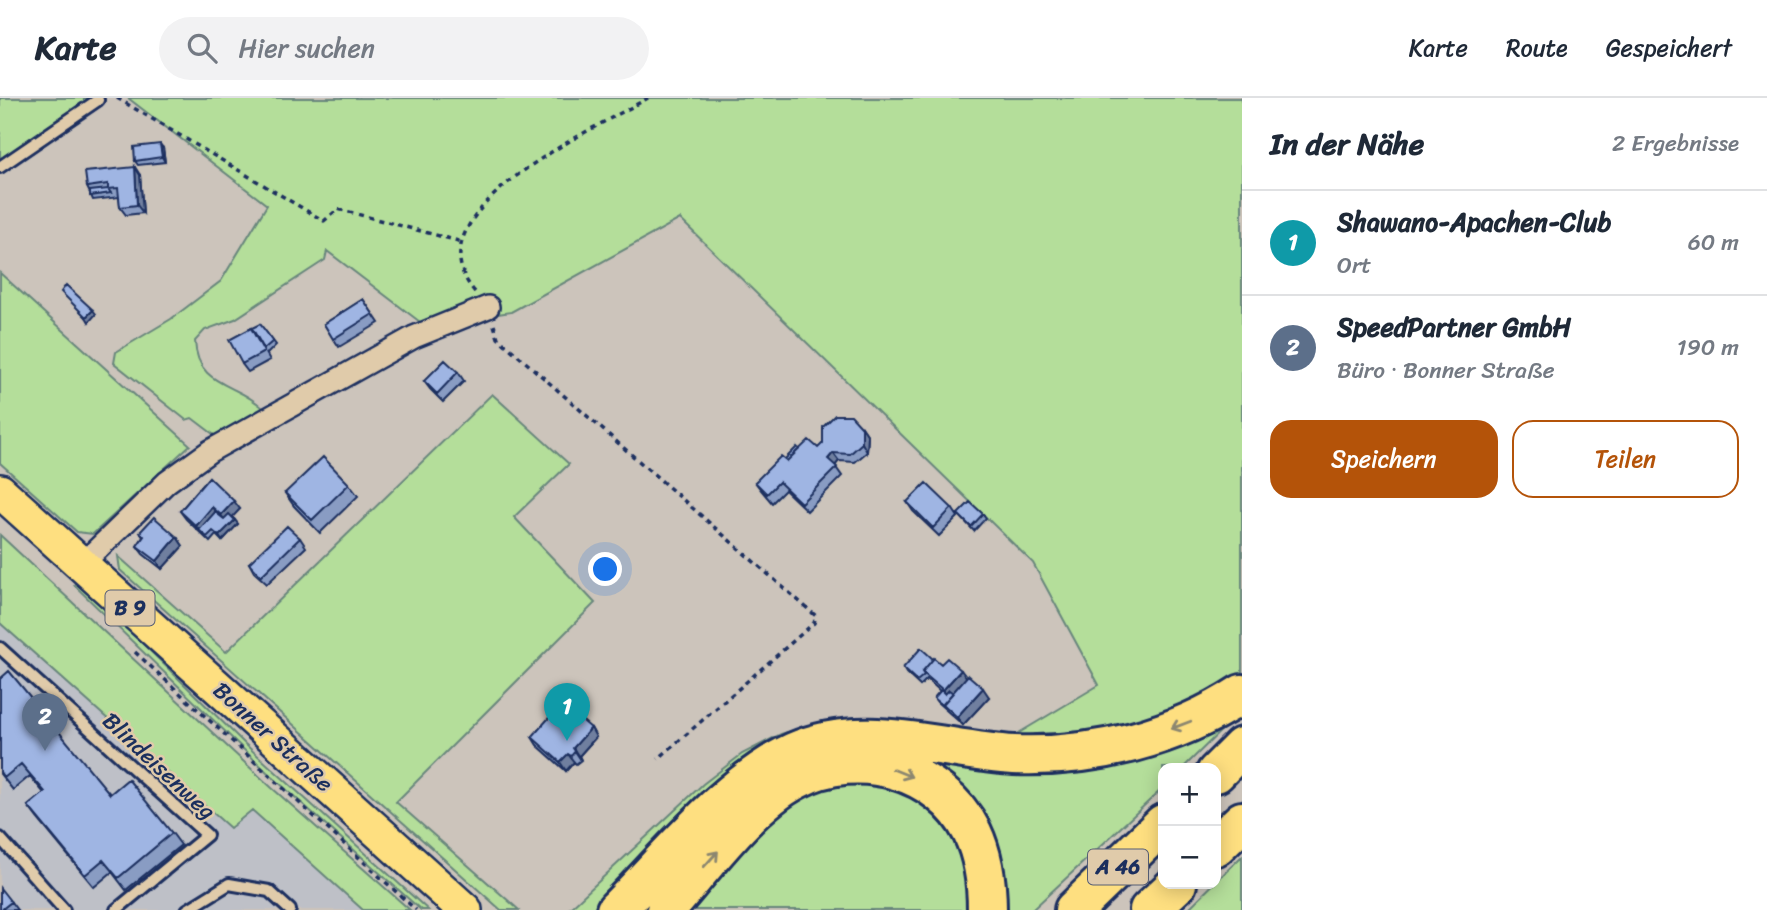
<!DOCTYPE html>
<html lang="de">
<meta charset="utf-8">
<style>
:root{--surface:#fff;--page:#f2f2f3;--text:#1f2937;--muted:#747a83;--line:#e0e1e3;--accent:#b45309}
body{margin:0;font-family:Sriracha,sans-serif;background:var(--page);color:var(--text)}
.controls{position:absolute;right:21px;bottom:21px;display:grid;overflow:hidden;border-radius:14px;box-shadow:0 4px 18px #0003}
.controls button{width:63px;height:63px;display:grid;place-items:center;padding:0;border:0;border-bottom:2px solid var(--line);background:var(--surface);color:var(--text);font:35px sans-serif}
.you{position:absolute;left:606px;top:472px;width:24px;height:24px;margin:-18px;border:5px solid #fff;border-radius:50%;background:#1a73e8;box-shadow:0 0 0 10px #1a73e833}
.badge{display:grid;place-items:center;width:46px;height:46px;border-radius:50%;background:var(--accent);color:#fff;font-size:23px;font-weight:700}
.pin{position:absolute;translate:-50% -58px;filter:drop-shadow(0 2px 4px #0008)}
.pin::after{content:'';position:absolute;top:37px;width:24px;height:21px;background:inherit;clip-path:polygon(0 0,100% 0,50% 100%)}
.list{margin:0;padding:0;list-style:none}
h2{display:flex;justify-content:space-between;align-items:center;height:91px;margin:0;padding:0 28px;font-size:30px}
h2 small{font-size:23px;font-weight:400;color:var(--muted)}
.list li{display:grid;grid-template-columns:46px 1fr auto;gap:21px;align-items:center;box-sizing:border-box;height:105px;padding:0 28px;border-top:2px solid var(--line)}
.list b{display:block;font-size:26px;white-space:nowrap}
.list p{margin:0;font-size:23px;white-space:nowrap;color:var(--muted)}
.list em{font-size:23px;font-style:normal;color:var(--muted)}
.actions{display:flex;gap:14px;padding:21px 28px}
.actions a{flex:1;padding:16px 0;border:2px solid var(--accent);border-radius:21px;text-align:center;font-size:24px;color:var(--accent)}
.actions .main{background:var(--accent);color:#fff}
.icon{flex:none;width:38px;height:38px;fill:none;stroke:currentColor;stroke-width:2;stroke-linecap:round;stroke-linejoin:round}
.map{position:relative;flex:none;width:1242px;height:812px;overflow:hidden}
header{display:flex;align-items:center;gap:42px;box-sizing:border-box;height:98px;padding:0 35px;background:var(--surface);border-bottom:2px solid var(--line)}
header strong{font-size:33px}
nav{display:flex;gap:38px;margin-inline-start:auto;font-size:24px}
.search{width:490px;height:63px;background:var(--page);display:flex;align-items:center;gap:18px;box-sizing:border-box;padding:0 24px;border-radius:38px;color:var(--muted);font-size:26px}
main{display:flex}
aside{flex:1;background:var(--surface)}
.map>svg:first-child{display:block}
.built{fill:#bec0c7}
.green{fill:#b4de9a;stroke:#68867c;stroke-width:2}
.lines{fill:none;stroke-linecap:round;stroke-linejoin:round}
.lane-casing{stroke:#1b2f5e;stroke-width:16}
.street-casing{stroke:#1b2f5e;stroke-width:26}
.primary-casing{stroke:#1b2f5e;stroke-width:38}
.highway-casing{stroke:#1b2f5e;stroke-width:44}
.path{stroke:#1b2f5e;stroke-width:3.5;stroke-dasharray:5 5;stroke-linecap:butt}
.lane{stroke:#e0cbaa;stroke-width:10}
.street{stroke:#e0cbaa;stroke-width:21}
.primary{stroke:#fedf80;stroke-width:33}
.highway{stroke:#fedf80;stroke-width:38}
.wall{fill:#899cc3;stroke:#1b2f5e;stroke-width:2}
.shaded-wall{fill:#6f7f9f;stroke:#1b2f5e;stroke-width:2}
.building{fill:#9fb5e3;stroke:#1b2f5e;stroke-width:2}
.oneway{stroke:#8c876f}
.labels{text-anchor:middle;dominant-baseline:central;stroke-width:5;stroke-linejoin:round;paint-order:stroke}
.shield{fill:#e0cbaa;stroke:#565e75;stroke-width:2}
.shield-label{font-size:21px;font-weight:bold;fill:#1b2f5e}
.street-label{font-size:23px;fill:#1b2f5e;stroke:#e0cbaa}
</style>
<header>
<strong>Karte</strong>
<div class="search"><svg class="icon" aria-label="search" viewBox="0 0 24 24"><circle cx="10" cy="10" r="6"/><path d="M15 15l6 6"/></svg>Hier suchen</div>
<nav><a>Karte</a><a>Route</a><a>Gespeichert</a></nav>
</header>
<main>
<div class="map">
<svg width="1242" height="812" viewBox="0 0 1242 812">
<rect width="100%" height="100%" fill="#ccc4bb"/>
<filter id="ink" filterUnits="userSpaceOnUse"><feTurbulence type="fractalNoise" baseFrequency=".0143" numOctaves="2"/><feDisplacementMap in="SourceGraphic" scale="14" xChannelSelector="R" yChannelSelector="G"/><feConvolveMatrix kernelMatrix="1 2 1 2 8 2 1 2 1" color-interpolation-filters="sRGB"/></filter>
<g filter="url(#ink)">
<path class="built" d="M0,525L230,730L252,712L363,812H0Z"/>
<path class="green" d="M0,0H95L0,66Z
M128,0H1242V586L1093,642L936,637L640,766L593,812H568L703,686L742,656L781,636L826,623L884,621L1012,639L1099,587L1033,465L680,121L511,214L424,227L327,153L325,162L235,221L205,232L195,243C197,290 237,284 264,311L217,339L192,320L186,322L114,265L116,254L171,221L221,183L267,107Z
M0,175L190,347L93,436L77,434L0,365Z
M492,296L569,366L514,419L595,505L396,704L519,812H501L120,472L118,458L226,554Z
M0,437L272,690L410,812H363L252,712L230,730L0,525Z
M78,482L245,646L428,812H421L267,674L74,487Z
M1242,608V612L1183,670H1163V690L1032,812H997C1004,705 894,623 795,675C750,699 692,773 655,812H644C668,788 692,764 715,739C742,711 766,679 802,663C867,634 941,660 1008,665C1092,671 1169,648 1242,608Z
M826,684L896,687L957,729L978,812H680L758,728Z
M1242,758V812H1187Z"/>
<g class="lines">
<defs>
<path id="lane" d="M0,69L98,2
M0,550L207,737L116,812
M0,740L64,812
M187,812L229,786L269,793L290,812"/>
<path id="street" d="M82,466L167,384L210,353L414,239L488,209"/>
<path id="primary" d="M0,393L465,812"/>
<path id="highway" d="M1216,675L1242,649
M1216,748L1242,723
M616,812C668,760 727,685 794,654C864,622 943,653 1014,657C1094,660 1175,640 1242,596
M666,812C703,771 748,706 797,681C858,649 940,671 972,734C984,759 987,785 987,812
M1074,812L1163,726
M1149,812L1177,786"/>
</defs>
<use href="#lane" class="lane-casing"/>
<use href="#street" class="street-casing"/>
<use href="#primary" class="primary-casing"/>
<use href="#highway" class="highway-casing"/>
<path class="path" d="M117,0L324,123L338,111L462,144
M475,194C405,114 597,30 648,0
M494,227L498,240L816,518L814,525L658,661
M135,554L416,812"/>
<use href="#lane" class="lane"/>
<use href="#street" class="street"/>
<use href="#primary" class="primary"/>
<use href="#highway" class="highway"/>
</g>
<path class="wall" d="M163,50L165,64L138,67L135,63Z
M140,77L143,115L126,117L120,109L119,99L93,102L87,89Z
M363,201L379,225L339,249L324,226Z
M260,226L276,247L267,256L266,255L270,262L248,274L242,266L254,234Z
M458,274L464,283L443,304L430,291L424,283Z
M862,329L868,338L867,354L855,364L839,363L835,368L842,378L807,413L785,392L772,405L761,392L755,384L799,351L818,350Z
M209,379L240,411L232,419L238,426L222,443L216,437L210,444L186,421L180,413Z
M349,386L358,398L320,435L294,408L285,395Z
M907,404L952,410L958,419L939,438L913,413Z
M958,416H983L986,420L974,433Z
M140,434L177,439L183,448L162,471L143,456L137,448L143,439Z
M300,440L306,449L267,486L254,474L249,465Z
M933,561L941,566L966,580L989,599L963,627L937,604L934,600L940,593L927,581L920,588L906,575L903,570Z
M0,581L110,696L172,735L181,747L126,792L112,774L94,789L37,720L28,708L44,695L30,678L13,692L0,676Z
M591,630L596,639L579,658L581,662L576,666L574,664L566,673L537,647L532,639Z
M11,804L17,812H0Z"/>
<path class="shaded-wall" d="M160,46L163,50L165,64L162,59Z
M135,69L140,77L143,115L137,107Z
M93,212L96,216L89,224L86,219Z
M862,329L868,338L867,354L862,345Z
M833,355L839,363L834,369L828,361Z
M234,403L240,411L227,425L221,417Z
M212,409L218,418L199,432L196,428Z
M235,422L238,426L222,443L219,438Z
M177,439L183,448L162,471L157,463Z
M961,572L967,580L948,600L943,592Z
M983,590L989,599L963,627L957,619Z
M591,630L596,639L579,658L581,662L573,650Z
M568,656L574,664L566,673L560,664Z"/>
<path class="building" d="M160,46L162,59L135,63L134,49Z
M135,69L137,107L120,109L118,90L108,91V86L87,89L85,74Z
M108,91L111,95L90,98V93Z
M66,187L93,212L86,219L61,194Z
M363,201L373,216L333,241L324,226Z
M260,226L273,243L264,251L252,230Z
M251,230L264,254L242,266L229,242Z
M445,262L458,274L437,296L424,283Z
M835,317H851L862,329V345L850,356L833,355L828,361L837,369L801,405L779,384L767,396L755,384L781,358L787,363L809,342L818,350L823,345V329Z
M797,349L799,351L787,363L785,361Z
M323,359L349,386L312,422L285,395Z
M209,379L234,403L221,417L212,409L196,428L180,413Z
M926,385L952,410L933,430L907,404Z
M970,404L983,416L971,429L958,416Z
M215,414L224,421L229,416L235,422L219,438L213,433L207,439L199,432Z
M154,419L177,439L157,463L137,448L144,438L140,434Z
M287,428L300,440L261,478L249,465Z
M921,550L933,561L922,574L924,577L917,583L903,570Z
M934,560L941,566L947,560L961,572L943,592L922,574Z
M9,573L110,696L128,681L172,735L118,780L103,762L85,777L28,708L45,694L21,666L4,680L0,674V581Z
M968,577L983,590L957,619L943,606Z
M941,592L945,596L949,592L953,595L943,606L946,610L934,600Z
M562,605L591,630L573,650L575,653L571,658L568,656L560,664L532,639Z
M0,790L11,804L1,812H0Z"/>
<defs><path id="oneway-shaft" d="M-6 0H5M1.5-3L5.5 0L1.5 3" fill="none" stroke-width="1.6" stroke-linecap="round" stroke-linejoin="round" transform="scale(1.75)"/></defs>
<g class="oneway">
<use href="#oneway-shaft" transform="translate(1181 627) rotate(159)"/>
<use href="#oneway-shaft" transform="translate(902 675) rotate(22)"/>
<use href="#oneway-shaft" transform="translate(711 761) rotate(-48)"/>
</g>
</g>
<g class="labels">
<g class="shield">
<rect x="105.5" y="492.5" width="49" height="35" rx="5"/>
<rect x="1088" y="751.5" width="60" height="35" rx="5"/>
</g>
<g class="shield-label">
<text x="130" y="510">B 9</text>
<text x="1118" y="769">A 46</text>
</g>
<g class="street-label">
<text transform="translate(273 639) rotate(42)">Bonner Straße</text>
<text transform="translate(159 668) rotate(43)">Blindeisenweg</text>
</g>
</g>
</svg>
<div class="controls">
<button>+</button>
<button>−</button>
</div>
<div class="you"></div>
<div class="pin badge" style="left:567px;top:643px;background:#0f9aa8">1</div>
<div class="pin badge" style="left:45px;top:653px;background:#5c6f8a">2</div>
</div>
<aside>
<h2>In der Nähe<small>2 Ergebnisse</small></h2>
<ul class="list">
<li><span class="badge" style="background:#0f9aa8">1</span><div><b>Shawano-Apachen-Club</b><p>Ort</p></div><em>60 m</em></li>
<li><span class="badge" style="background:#5c6f8a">2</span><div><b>SpeedPartner GmbH</b><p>Büro · Bonner Straße</p></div><em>190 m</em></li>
</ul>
<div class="actions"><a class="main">Speichern</a><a>Teilen</a></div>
</aside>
</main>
